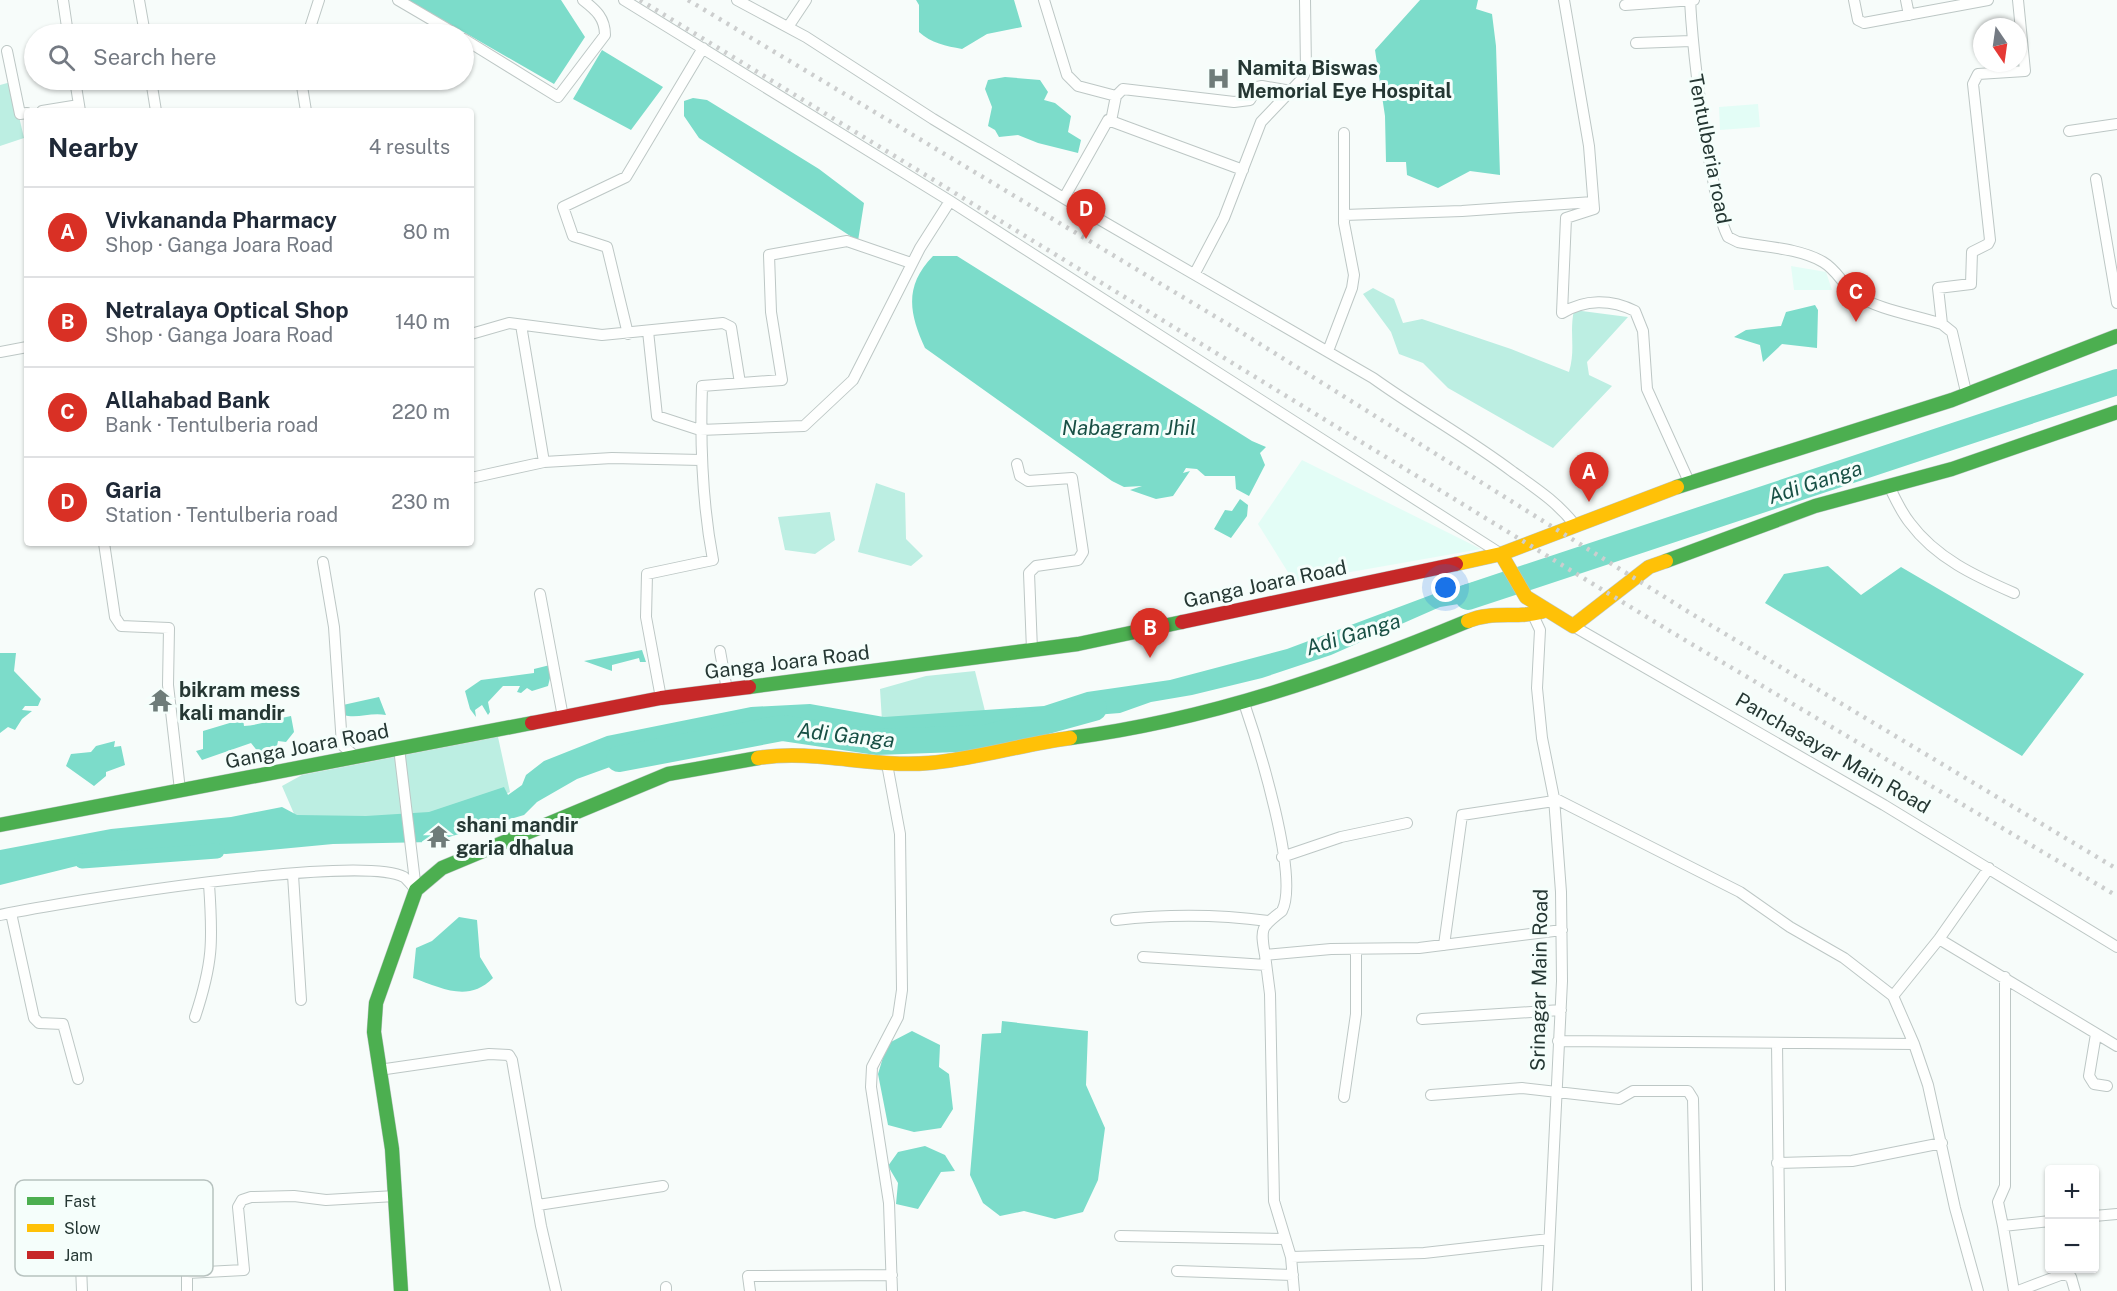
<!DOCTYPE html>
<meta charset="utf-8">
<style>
:root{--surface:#fff;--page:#f6f6f7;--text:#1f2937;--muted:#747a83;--line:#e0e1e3;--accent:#d93025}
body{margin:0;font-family:"Public Sans",sans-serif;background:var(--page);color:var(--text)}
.controls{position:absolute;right:18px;bottom:18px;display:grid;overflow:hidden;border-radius:6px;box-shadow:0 2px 4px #0004}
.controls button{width:54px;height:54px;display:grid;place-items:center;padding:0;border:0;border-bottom:2px solid var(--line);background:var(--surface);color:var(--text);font:30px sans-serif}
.compass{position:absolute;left:1973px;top:18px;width:54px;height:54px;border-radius:50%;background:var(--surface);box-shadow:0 2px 4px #0004;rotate:167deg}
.you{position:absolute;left:1446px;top:588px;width:21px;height:21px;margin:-15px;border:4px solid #fff;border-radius:50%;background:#1a73e8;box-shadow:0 0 0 9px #1a73e833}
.badge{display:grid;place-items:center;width:39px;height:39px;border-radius:50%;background:var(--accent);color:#fff;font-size:20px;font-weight:700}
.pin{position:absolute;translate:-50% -50px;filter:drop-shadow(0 2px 3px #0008)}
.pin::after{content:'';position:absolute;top:32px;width:21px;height:18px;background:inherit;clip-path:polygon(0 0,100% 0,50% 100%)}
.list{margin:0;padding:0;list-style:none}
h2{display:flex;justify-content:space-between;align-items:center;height:78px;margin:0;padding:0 24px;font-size:26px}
h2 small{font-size:20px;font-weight:400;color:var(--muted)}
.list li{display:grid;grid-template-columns:39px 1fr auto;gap:18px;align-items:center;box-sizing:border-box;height:90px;padding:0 24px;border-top:2px solid var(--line)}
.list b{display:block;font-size:22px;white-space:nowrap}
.list p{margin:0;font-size:20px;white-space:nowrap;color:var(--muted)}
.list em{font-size:20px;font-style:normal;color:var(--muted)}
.icon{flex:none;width:33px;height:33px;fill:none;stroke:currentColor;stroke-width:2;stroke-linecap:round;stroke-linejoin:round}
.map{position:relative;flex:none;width:2117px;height:1291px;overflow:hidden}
.search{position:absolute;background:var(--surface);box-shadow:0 2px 4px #0004;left:24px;top:24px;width:450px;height:66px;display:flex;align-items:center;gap:15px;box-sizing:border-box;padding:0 21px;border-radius:33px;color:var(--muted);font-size:22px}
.panel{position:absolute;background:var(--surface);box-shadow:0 2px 4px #0004;left:24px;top:108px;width:450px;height:438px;border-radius:6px}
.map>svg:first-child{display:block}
.built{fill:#e3fdf6}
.green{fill:#bceee2}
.water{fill:#7cdcca}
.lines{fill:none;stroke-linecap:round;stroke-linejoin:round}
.canal{stroke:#7cdcca;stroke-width:15}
.river{stroke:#7cdcca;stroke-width:26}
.street-casing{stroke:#bdc7c5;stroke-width:12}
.fast-casing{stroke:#bdc7c5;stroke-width:15}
.slow-casing{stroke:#bdc7c5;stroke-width:15}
.jam-casing{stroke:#bdc7c5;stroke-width:15}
.street{stroke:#fefffe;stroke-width:10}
.fast{stroke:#4caf50;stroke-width:14}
.slow{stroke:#ffc107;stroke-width:14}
.jam{stroke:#c62828;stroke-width:14}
.rail{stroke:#cccece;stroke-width:4.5;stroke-dasharray:3 6;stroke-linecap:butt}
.labels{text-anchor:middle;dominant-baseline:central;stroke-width:6;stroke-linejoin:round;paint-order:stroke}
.poi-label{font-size:20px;font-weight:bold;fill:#253733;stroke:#f5fefb;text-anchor:start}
.street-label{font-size:20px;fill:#253733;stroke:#f5fefb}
.water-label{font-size:21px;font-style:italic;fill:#185045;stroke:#f5fefb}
.key{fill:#f5fefb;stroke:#b7c2bf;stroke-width:1.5}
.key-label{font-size:16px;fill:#253733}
</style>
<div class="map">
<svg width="2117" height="1291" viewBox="0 0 2117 1291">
<rect width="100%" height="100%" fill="#f7fcfa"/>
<path class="built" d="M1758,104L1760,127L1720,130L1719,107Z
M1791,266L1826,272L1832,290H1794Z
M1302,460L1481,549L1294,582L1258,524Z"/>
<path class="green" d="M11,82L24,138L0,146V85Z
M1373,288L1394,299L1403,323L1422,319L1511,349L1569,372C1576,348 1569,334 1574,310L1628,317L1587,362L1589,375L1612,386L1553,448L1448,388L1423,363L1399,354L1391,332L1363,294Z
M876,483L905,493L906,539L923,556L911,566L858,552Z
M830,512L835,540L815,554L785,550L778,517Z
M975,671L985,711L882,721L880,689L926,676Z
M498,737L510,792L456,819L298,823L282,786L302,775Z"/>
<path class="water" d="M408,0H561L585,37L554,84Z
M916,0H1014L1022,27L987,34L962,49C946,46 931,43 919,32V5Z
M1420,0H1478L1476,9L1492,14L1496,46L1500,175L1470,171L1438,188L1407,175L1406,162H1386L1385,116L1375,50Z
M602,50L663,87L631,130L573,99Z
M1005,77L1040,80L1048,92L1044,100L1055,103L1071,116L1068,132L1081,140L1078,153L1038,143L1018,135L999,137L995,130L988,126L992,107L985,89L988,80Z
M693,98L707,100L764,135L819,169L864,203L858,241L699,138L684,116V101Z
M933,256H957L1252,441L1266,447L1260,453L1265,465L1249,496L1236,489L1235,476H1205L1197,469L1186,468L1183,473L1190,471L1173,496L1156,499L1130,490L1142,486L1124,487L1112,481L925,348C909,313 904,286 933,256Z
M1815,305L1818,310L1817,348L1782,344L1763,362L1760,345L1734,337L1746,330L1781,326L1786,312Z
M1240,499L1248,505L1247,516L1231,538L1214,529L1225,510L1232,511Z
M1828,566L1861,595L1901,567L2084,674L2022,756L1765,603L1784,574Z
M1488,578L1509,593L1502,597L1440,607L1331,655L1262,678L1192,695L1151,702L1120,713L1044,719L1019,727L965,736H867L772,731L715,736L657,750L577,779L537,802L524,815L432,842L333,844L226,854L172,851L113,857L0,885V850L111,829L231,817L282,807L297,815L366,816L429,812L504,787L508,795L522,785L526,775L544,761L607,736L751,707L810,704L884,717L1044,706L1087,692L1170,680L1287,649L1439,592Z
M642,650L646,662H640L639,658L612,665V671L584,661Z
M0,653H16L14,671L41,699L38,706H25L22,710L32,711L22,719L15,730L8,727L0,733Z
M550,665L552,670L548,686L532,691L527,688L521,693L517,692L520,686H503L488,702L490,712L488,715L482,705L475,710L476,717L470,709L465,691L481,680L534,673V669Z
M379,697L386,715C370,712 358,719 343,715V705Z
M291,716L294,732L286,742L278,741L276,751L271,747L268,753H259L251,743L202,760L196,751L203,749V731L243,719L244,726C260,725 275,719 291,716Z
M115,741L114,747L121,746L125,765L106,772V776L94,786L66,766L71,754L91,752L96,746Z
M459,917L477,920L480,957L493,978C468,1003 442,988 413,978L416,948L432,941Z
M1002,1021L1088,1031L1086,1085L1105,1128L1098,1180L1083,1212L1055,1219L1024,1211L1000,1216L983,1203L970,1175L982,1034L1001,1033Z
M912,1031L940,1045L939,1067L949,1074L953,1109L941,1128L914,1132L888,1125L878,1074L887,1044Z
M925,1146L945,1155L955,1171L941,1172L918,1209L896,1204L898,1183L888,1166L898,1152Z"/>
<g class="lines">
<path class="canal" d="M82,861L217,851"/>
<path class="river" d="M1468,597L2117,382
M619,759L782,728L876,742L985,738L1094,708"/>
<defs>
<path id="street" d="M63,0L68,34
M139,0L145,34
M398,0L456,34
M624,0L950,201L1501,554
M737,0L806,37L933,119L1085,211L1373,378C1419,411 1468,438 1513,472C1537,489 1557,502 1575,525
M1044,0L1067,75L1078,86L1116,96
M1564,0L1589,146L1594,209L1566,218L1562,313C1585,299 1611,299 1635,311L1643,331L1647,389L1690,484
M1690,0C1693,57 1701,113 1711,170C1716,192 1718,217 1728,237L1738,242C1764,247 1799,248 1823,262C1837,270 1843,285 1855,294C1875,309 1918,316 1942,324L1952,332L1966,392
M1854,0L1858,20L1864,23L1988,0
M1906,0L1909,15
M1625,5L1694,0
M788,27L806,0
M308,34L319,0
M464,39L558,97L605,35C605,18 596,10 583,0
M1636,43L1691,41
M7,51L20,114L27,113
M75,80L80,111
M151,80L156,111
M301,80L306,111
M42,111L79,105
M1111,121L1116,96L1123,89L1234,102L1250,100L1257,87L1262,86L1291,91
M2069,131L2117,124
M2096,179L2117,303
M1064,198L1108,120L1243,170
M1344,215L1462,211L1593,202
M1195,273L1224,218L1261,122L1302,79L1306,70L1305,0
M1942,324L1938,288L1971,284L1972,252L1988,244L1990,240L1973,84L1978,74L2025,71L2018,0
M521,325L544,462
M648,331L657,416L700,430L804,426L853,380L920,248L950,201
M471,334L509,323L602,335L723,323L731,327L740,383
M628,334L607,247L573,236L563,207L626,177L703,48
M1328,351L1352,288L1354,275L1344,223V133
M0,352L27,347
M1017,464L1020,476L1028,481L1072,478L1083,552L1078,560L1036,566L1029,573L1032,650
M471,478L544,462L612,458L701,460
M1889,486C1895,498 1901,512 1910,523C1936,558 1975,576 2014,593
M104,543L115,617L121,626L169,628L168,685L180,790
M323,562L334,627L342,745L356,757
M540,594L563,717
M1533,615L1540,630L1537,688L1542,738L1554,798L1561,892L1562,981L1547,1291
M1573,626L1884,805L2117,947
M720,651L727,690
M661,698L646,617L647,574L713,560C702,502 700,445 702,386L782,380L771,312L769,255L847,241L911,263
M1244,703C1257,741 1300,877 1282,911C1261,927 1260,928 1265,955L1331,949L1419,948L1562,930
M399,748L416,890
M887,764L900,834L902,990L898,1017L872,1067L871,1087L889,1203L892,1291
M1554,798L1740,892L1790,927L1844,958L1893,996L1939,939L1989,868
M1282,857L1341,837L1407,823
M293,875L301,1000
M11,913L34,1018L39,1023L63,1024L78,1079
M0,915C62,902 359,853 404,877C408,880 413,887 416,890
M1116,920C1169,914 1215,914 1268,921
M1939,939L2117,1046
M1444,945L1462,815L1554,801
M1265,955L1270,994L1274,1201L1291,1257L1294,1291
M1143,957L1266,965
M2005,977V1186L1998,1202L2003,1226L2050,1221
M1893,996L1914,1044L1928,1085L1955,1208L1978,1291
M195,1017C213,963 213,941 209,884
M1422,1019L1561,1010
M2096,1034L2089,1076L2094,1084L2107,1086
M1558,1041L1914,1044
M1777,1043L1780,1291
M379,1070L489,1054L509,1055L512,1060L541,1226L556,1291
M1431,1095L1522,1088L1619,1099L1633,1091H1688L1693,1099L1697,1291
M1344,1097L1356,1014V949
M1777,1163L1852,1161L1942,1143
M78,1189L82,1291
M538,1205L663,1186
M2094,1216L2117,1214
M2003,1226L2014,1291
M187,1235V1291
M1120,1236L1285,1239
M1291,1257L1424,1253L1549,1239
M1177,1271L1293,1275
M187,1273L244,1270L238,1207L242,1200L251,1197L294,1196L326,1200L395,1196
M666,1287V1291
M750,1291L748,1276L892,1275
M2018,1291L2063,1274L2071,1277L2075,1291"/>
<path id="fast" d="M1677,487L1952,400L2117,336
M1666,561L1815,506L1952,469L2117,412
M749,687L1078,644L1182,622
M1070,738C1209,720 1340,674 1468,621
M0,825L532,723
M401,1291L392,1149L374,1032L376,1003L416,890L442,868L668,774L758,758"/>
<path id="slow" d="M1501,554L1526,597L1573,626L1649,567L1666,561
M1456,564L1501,554L1677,487
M1468,621C1493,610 1521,620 1546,610
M758,758C815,749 872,768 929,763C976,759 1023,744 1070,738"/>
<path id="jam" d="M1182,622L1456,564
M532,723L661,698L749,687"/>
</defs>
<use href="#street" class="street-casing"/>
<use href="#fast" class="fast-casing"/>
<use href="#slow" class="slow-casing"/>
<use href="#jam" class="jam-casing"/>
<use href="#street" class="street"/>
<use href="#fast" class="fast"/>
<use href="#slow" class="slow"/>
<use href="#jam" class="jam"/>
<path class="rail" d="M640,0L1673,633L2117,896
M688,0L1236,329L1687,611L2117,869"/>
</g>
<defs>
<symbol id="hospital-bare" viewBox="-9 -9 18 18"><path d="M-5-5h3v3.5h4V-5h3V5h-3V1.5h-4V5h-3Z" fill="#6e7c79" stroke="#f5fefb" stroke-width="2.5" paint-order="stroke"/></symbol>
<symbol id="temple-bare" viewBox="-9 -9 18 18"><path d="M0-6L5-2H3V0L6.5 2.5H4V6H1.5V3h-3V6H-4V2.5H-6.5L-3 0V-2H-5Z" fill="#6e7c79" stroke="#f5fefb" stroke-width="2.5" paint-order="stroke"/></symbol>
</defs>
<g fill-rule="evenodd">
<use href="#hospital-bare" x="1202" y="62" width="33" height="33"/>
<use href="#temple-bare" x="144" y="684" width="33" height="33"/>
<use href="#temple-bare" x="422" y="820" width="33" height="33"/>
</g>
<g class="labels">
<g class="poi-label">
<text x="1237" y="68">Namita Biswas<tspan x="1237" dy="23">Memorial Eye Hospital</tspan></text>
<text x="179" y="690">bikram mess<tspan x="179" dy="23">kali mandir</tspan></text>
<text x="456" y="825">shani mandir<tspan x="456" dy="23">garia dhalua</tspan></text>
</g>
<g class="street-label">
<text transform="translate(1710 149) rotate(79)">Tentulberia road</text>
<text transform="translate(1265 584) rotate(-12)">Ganga Joara Road</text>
<text transform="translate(787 662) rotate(-7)">Ganga Joara Road</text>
<text transform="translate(307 746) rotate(-11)">Ganga Joara Road</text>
<text transform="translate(1833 753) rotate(30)">Panchasayar Main Road</text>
<text transform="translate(1539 980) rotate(-89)">Srinagar Main Road</text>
</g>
<g class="water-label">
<text x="1129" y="427">Nabagram Jhil</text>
<text transform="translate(1815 482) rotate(-18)">Adi Ganga</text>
<text transform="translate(1353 634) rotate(-17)">Adi Ganga</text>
<text transform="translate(846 735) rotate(6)">Adi Ganga</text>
</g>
</g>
<rect x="15" y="1180" width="198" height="96" rx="9" class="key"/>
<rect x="27" y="1197" width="27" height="8" fill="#4caf50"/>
<rect x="27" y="1224" width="27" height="8" fill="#ffc107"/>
<rect x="27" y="1251" width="27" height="8" fill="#c62828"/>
<g class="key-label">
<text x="64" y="1207">Fast</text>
<text x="64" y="1234">Slow</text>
<text x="64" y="1261">Jam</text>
</g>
</svg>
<div class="controls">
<button>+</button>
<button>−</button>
</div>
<svg class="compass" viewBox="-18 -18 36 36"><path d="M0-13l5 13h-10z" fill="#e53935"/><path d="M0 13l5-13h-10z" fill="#747a83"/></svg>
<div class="you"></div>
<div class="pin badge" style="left:1589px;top:502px">A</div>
<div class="pin badge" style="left:1150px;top:658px">B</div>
<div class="pin badge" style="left:1856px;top:322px">C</div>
<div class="pin badge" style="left:1086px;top:239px">D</div>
<div class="search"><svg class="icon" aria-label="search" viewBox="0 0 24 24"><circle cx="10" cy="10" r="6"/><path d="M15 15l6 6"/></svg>Search here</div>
<section class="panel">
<h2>Nearby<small>4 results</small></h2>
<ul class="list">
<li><span class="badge">A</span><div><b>Vivkananda Pharmacy</b><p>Shop · Ganga Joara Road</p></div><em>80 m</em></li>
<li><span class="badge">B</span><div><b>Netralaya Optical Shop</b><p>Shop · Ganga Joara Road</p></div><em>140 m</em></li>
<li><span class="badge">C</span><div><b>Allahabad Bank</b><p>Bank · Tentulberia road</p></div><em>220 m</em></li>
<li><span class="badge">D</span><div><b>Garia</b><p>Station · Tentulberia road</p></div><em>230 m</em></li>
</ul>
</section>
</div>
